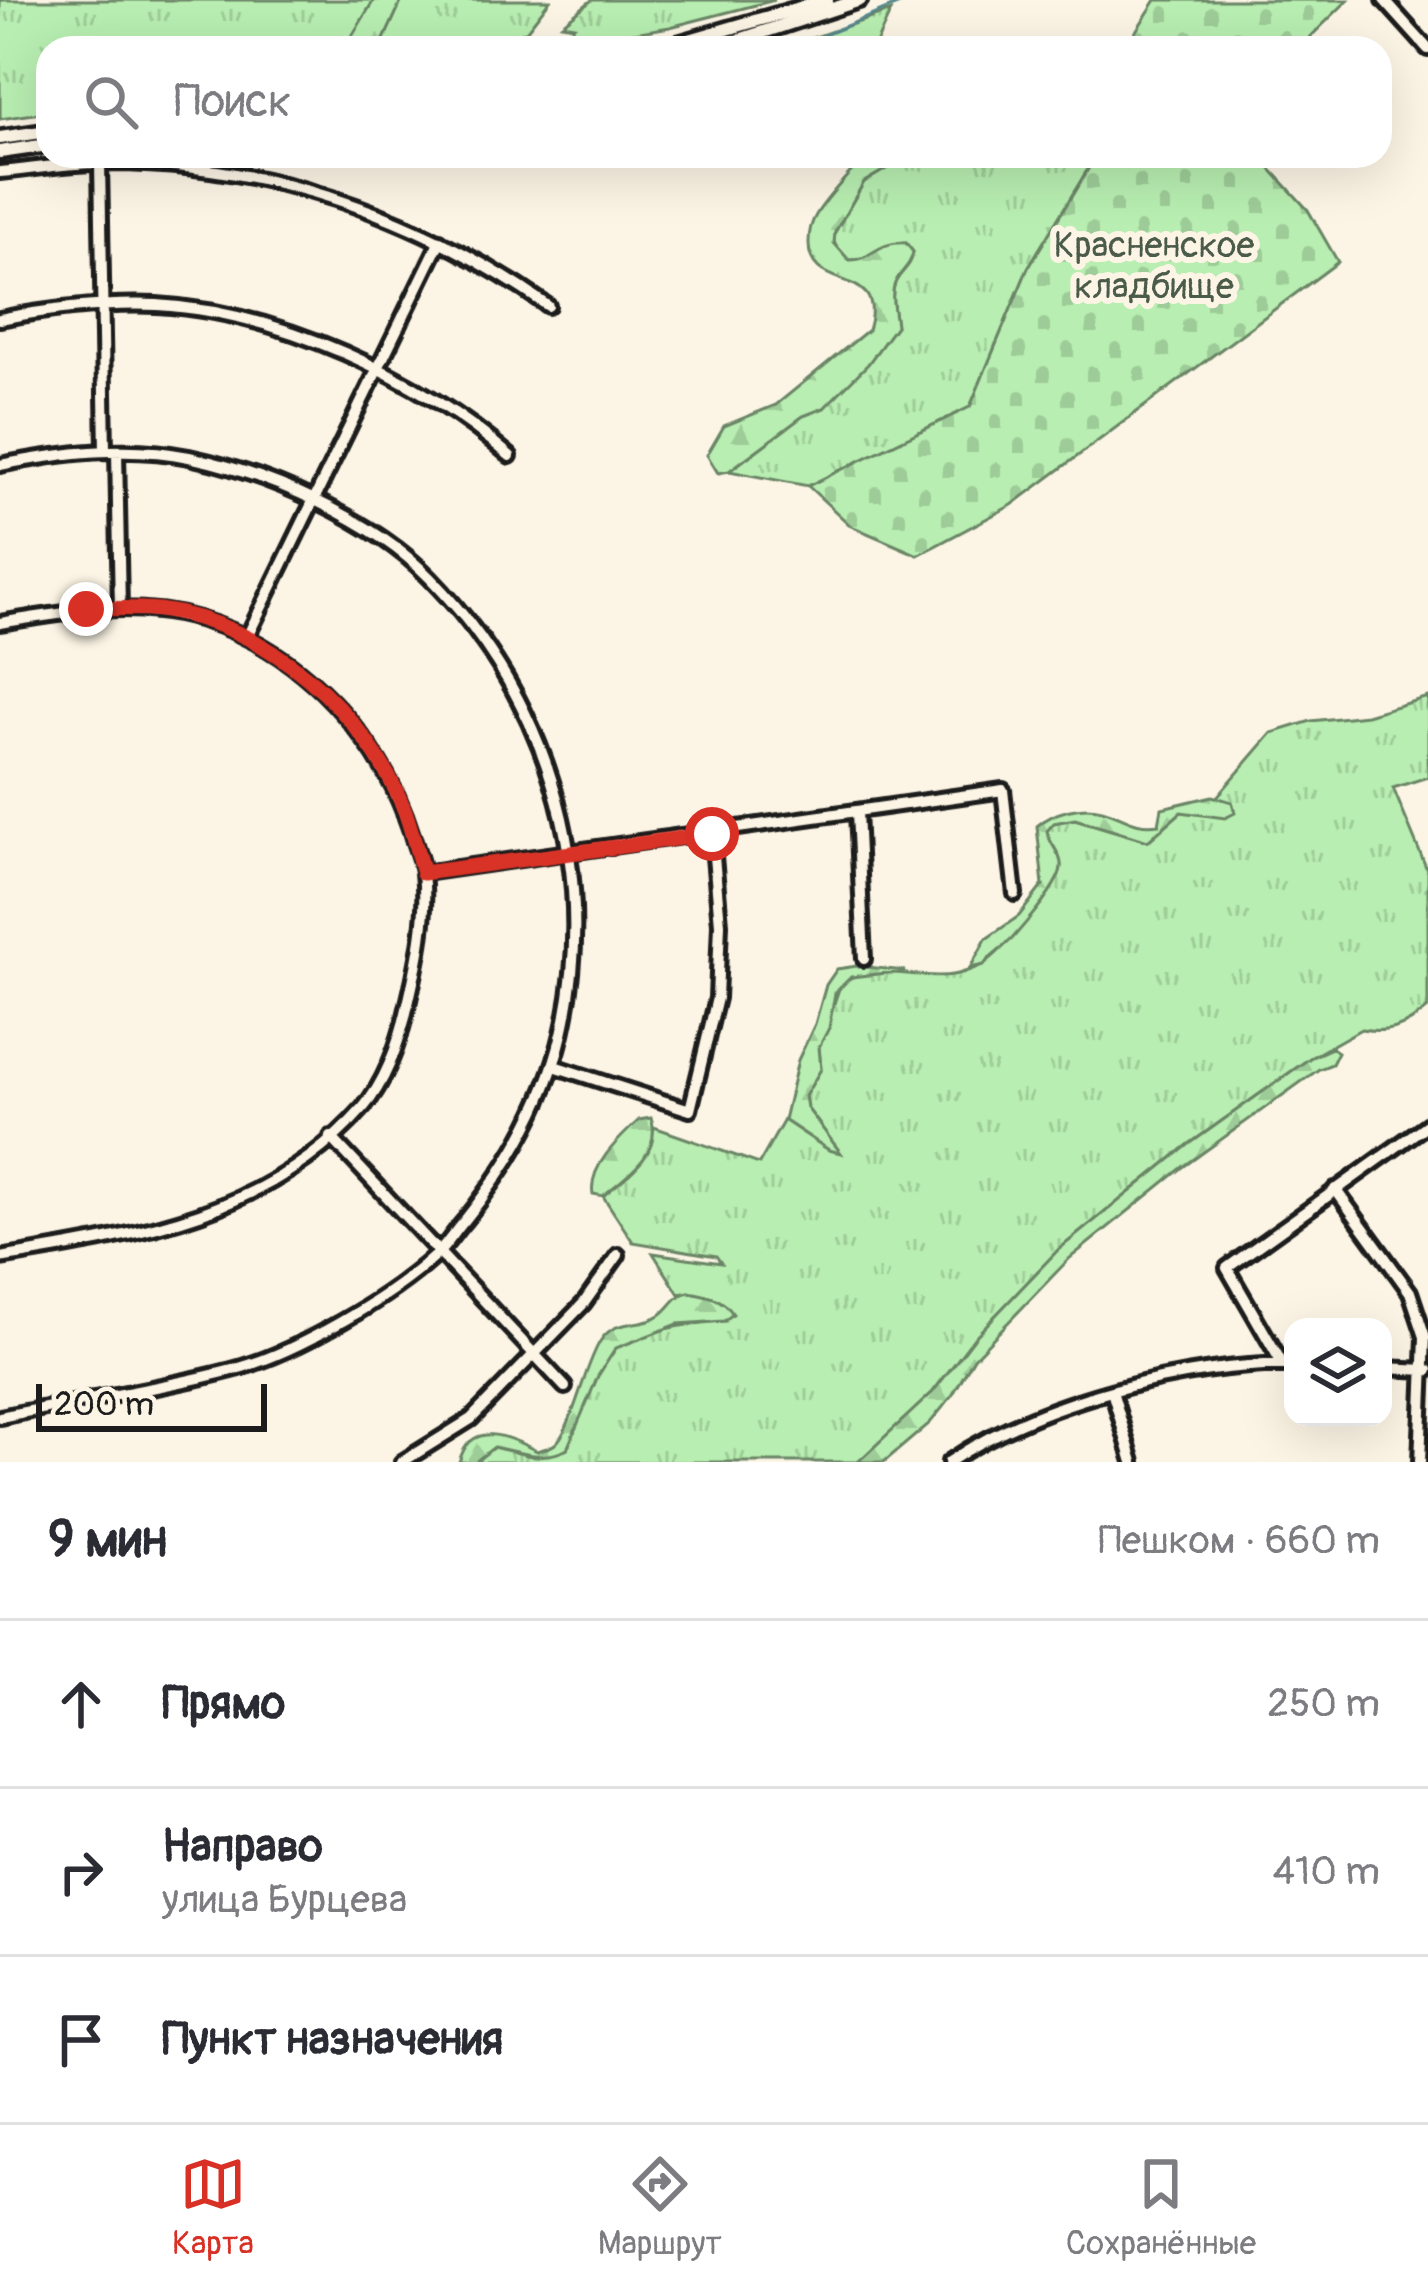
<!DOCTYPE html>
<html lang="ru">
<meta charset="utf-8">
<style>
:root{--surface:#fff;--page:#f2f2f3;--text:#2b2b33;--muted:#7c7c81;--line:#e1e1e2;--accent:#d93025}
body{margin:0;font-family:Pangolin,sans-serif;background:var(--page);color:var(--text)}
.controls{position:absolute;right:36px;bottom:36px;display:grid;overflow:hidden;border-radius:24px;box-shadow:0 12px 48px #0002}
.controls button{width:108px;height:108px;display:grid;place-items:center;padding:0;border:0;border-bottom:3px solid var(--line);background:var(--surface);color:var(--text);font:60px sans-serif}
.scale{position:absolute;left:36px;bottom:30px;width:231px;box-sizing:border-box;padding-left:12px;border:6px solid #1c1c1c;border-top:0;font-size:33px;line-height:42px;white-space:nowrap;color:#1c1c1c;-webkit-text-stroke:9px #fcf5e5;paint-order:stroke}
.stop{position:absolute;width:36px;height:36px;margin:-27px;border:9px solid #d93025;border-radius:50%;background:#fff}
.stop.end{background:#d93025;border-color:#fff;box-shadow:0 3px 12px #0008}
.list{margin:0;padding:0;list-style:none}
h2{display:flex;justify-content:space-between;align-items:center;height:156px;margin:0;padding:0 48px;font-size:51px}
h2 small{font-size:39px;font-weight:400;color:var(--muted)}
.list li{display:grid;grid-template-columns:78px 1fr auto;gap:36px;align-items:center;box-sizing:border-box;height:168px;padding:0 48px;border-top:3px solid var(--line)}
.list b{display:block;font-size:45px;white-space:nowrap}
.list p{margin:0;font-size:39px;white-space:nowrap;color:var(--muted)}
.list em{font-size:39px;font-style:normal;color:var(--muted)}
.icon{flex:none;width:66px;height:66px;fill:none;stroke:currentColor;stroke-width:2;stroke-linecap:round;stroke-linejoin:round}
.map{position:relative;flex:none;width:1428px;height:1462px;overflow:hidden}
.search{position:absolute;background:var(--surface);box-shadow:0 12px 48px #0002;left:36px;right:36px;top:36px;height:132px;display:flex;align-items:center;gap:30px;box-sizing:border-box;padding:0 42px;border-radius:36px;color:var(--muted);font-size:45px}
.sheet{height:660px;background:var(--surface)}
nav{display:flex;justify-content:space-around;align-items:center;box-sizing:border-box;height:168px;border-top:3px solid var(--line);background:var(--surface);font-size:33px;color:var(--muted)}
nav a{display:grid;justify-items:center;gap:6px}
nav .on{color:var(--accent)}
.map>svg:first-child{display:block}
.grass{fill:url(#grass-tufts);stroke:#6a8566;stroke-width:3}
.forest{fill:url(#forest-firs);stroke:#6a8566;stroke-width:3}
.cemetery{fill:url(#cemetery-stones);stroke:#6a8566;stroke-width:3}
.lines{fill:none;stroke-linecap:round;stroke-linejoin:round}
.stream{stroke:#57888d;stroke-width:3}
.minor-casing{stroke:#1c1c1c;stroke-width:20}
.major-casing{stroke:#1c1c1c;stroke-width:21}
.minor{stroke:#fcf5e5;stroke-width:10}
.major{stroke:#fcf5e5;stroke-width:12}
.route{stroke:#d93025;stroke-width:15}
.labels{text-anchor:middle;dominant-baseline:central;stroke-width:12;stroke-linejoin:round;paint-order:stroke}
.park-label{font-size:36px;fill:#4b5b49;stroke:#fcf5e5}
</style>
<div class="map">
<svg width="1428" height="1462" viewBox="0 0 1428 1462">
<defs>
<pattern id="grass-tufts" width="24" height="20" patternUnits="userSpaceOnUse" patternTransform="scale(3)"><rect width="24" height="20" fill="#b8eeb1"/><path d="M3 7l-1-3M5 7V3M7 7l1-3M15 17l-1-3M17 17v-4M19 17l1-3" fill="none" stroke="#9ecc98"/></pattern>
<pattern id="forest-firs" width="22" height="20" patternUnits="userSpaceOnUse" patternTransform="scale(3)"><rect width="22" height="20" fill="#b8eeb1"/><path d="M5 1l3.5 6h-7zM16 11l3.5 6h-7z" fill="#9ecc98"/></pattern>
<pattern id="cemetery-stones" width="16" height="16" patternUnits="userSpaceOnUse" patternTransform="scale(3)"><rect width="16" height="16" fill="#b8eeb1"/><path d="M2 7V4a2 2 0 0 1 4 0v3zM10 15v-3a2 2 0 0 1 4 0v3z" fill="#9ecc98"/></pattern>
</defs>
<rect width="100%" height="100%" fill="#fcf5e5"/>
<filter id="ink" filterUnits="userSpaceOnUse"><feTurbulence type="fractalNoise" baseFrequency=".00833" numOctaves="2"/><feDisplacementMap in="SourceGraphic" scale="24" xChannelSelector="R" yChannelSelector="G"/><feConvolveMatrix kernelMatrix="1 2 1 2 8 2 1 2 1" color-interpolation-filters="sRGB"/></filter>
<g filter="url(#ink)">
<path class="grass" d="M0,0H374L348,43L353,48H48V112L0,119Z
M402,0H550L527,30L491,48H380Z
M592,0H775L670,27L556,46L574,26L562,24Z
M891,11L874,48H783Z
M908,156H1096L1028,268L970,407L808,486L729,471L803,416L824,408L896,326C895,313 889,294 896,281C903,268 911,268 913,252L906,243L859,260H848L834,243L835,232L864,182Z
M1428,697V777L1393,788L1428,872V1008C1406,1027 1389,1034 1361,1029L1310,1058L1188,1145L1058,1250L975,1337L933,1392L858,1462H475L493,1447L535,1457L567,1449C578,1424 595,1365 616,1348C637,1330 696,1323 724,1321L689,1292L679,1294L653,1253L721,1263L716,1256L633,1242L603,1196C627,1175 649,1160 654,1127L759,1164L784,1120L829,1150L839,1151L807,1108L805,1096L821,1069L819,1047L841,983C873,961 918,981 953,975C960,974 974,969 980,966C997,959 1062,885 1061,865C1061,853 1049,843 1046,831L1054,822L1075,819L1148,841L1181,812L1225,817L1232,803L1216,798L1272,733L1311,721L1366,715Z"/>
<path class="forest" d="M374,0H402L380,48H353L348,43Z
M865,156H908L864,182L835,232L834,243L849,260C872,261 875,241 906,243L913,252C910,267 903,268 896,281C889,294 895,313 896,326L868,364L824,408L803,416L729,471L718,473L707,455L724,426L776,405L868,330C889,262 807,297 809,242C809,233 811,223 816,215C829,194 849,175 865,156Z
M1212,796L1232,802L1235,813L1225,818L1181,812L1148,841L1075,819L1054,823L1047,831C1049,844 1062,854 1061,867C1060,885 1025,924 1012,939C1002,949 991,953 984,965L970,968L986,939L1019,916L1043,885L1037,826C1053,812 1081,804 1102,810C1124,816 1134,828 1159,824L1162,808Z
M857,966L905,971L851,977L835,993L829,1028L819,1047L821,1069L805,1096L807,1108L841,1153L829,1150L784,1120L798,1060L815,1024L826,985L837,969Z
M1332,1048L1338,1052L1332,1064L1319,1069L1183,1167L1070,1258L974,1358L952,1396L930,1423L884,1462H858L933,1392L975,1337L1058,1250L1188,1145L1310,1058Z
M651,1118C663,1154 626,1176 603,1196L593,1194C588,1166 621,1137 639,1120Z
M689,1292C707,1295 723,1298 733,1314L724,1321L678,1324L616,1348L598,1376L567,1449C545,1462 517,1452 494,1447L475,1462H459C471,1418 509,1437 537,1451C543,1449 550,1448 555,1444C572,1431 585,1363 601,1340C616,1317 641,1328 660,1315C672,1307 674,1295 689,1292Z"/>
<path class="cemetery" d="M1156,0H1348L1299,48H1125Z
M1096,156H1259L1308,210L1338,262L1012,505L918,555L851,526L808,486L970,407L1028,268Z"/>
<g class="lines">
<path class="stream" d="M793,48L909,0"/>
<defs>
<path id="minor" d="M1384,0L1428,49
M100,163L105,451
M0,172C33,169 67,163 101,163C263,161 417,214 548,306
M0,319C51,309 105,303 157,305C278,312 419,376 510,456
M117,451L120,609
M0,465C61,453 128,444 189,457C269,474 373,519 430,578C544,695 597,859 565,1020C550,1096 513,1160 465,1220C455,1231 447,1245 436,1255C388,1299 294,1354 232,1370C156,1390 77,1401 0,1417
M0,623C66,612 133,600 199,619C301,648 383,739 413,838C416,849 422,862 423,873C428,914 418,961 409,1000C401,1037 388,1079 363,1108C268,1216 133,1236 0,1258
M247,637L440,241
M857,812L864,959
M423,873L1003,790L1015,894
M554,1066L690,1110L717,998L720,924L712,834
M331,1137L565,1387
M1335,1189L1410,1292L1425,1337L1420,1462
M1283,1365L1227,1268L1428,1124
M1383,1368L1428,1370
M1112,1391L1133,1462
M402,1462L471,1419L584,1303L618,1255
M949,1462C1035,1403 1188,1362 1293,1365"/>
<path id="major" d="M662,48L827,0
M715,48L860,0
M0,138L48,131
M0,152L48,145"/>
</defs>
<use href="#minor" class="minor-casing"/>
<use href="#major" class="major-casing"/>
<use href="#minor" class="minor"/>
<use href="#major" class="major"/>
</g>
</g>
<g class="lines" filter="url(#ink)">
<path class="route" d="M86,609C110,609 135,607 159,610C267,623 366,712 405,811C412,831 417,852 423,873L712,834"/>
</g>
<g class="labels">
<g class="park-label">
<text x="1154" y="245">Красненское<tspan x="1154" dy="41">кладбище</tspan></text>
</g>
</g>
</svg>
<div class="controls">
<button><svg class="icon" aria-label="layers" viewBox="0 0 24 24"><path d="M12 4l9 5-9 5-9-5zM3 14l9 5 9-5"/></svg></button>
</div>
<div class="scale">200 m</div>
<div class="stop" style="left:712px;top:834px"></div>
<div class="stop end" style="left:86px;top:609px"></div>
<div class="search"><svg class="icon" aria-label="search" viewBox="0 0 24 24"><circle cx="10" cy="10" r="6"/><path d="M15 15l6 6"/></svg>Поиск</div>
</div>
<section class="sheet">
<h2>9 мин<small>Пешком · 660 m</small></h2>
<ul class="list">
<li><svg class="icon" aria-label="ahead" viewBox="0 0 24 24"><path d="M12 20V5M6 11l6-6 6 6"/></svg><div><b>Прямо</b></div><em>250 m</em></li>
<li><svg class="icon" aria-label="right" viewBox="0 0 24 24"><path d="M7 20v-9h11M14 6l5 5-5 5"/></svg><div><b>Направо</b><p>улица Бурцева</p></div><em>410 m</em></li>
<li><svg class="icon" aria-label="arrive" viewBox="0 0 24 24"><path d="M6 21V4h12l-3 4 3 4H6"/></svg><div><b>Пункт назначения</b></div></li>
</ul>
</section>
<nav>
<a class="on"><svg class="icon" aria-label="map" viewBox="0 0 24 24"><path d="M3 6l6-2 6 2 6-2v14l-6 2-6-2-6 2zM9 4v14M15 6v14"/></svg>Карта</a>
<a><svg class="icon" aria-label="directions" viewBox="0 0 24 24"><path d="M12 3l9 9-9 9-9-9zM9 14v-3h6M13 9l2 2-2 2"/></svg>Маршрут</a>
<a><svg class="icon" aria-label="saved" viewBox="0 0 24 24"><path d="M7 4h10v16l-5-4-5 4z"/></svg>Сохранённые</a>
</nav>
